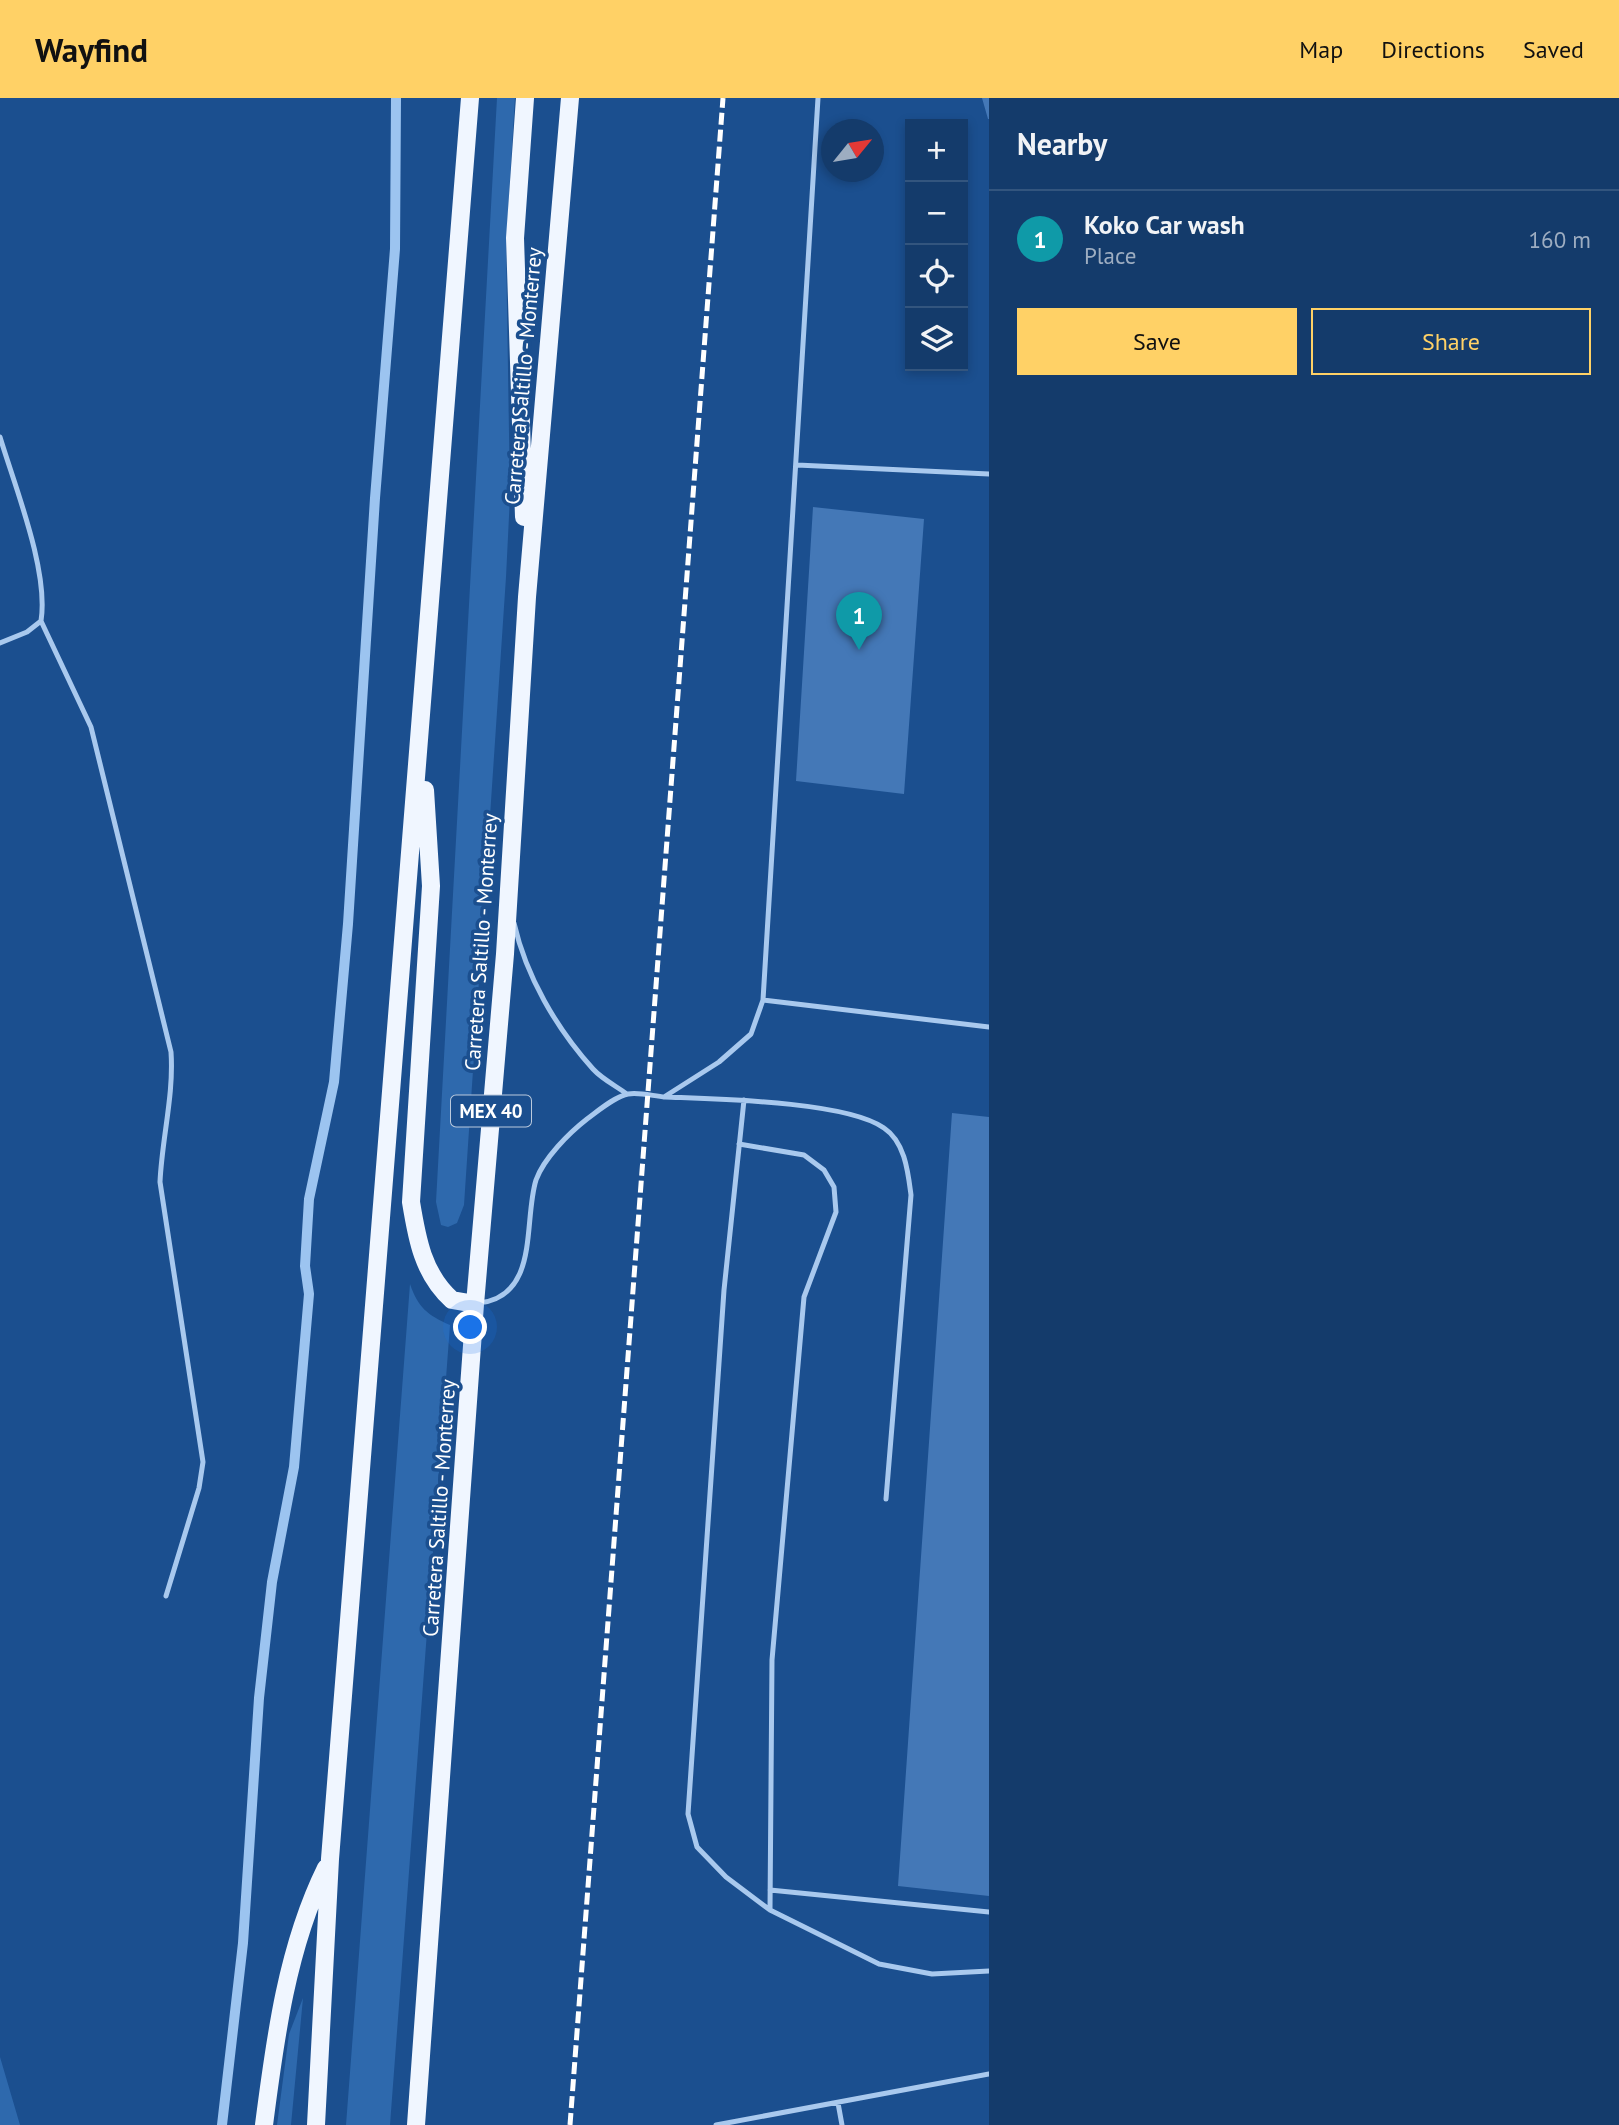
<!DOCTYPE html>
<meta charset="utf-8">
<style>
:root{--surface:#143b6b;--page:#214673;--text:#f1f3f6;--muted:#9dadc1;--line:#33557e;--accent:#ffd166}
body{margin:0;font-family:"PT Sans",sans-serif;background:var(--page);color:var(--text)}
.controls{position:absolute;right:21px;top:21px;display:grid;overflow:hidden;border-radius:0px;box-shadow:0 4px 10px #0003}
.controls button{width:63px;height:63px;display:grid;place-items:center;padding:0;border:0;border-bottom:2px solid var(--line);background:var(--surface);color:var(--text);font:35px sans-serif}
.compass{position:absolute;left:821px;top:21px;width:63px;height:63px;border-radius:50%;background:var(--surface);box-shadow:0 4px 10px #0003;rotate:60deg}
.you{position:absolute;left:471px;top:1230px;width:24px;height:24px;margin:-18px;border:5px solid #fff;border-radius:50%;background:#1a73e8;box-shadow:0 0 0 10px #1a73e833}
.badge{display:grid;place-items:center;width:46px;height:46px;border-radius:50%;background:var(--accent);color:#fff;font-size:23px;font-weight:700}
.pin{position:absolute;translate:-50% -58px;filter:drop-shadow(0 2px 4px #0008)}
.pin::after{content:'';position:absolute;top:37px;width:24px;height:21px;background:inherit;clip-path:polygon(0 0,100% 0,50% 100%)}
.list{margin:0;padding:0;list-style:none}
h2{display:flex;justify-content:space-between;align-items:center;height:91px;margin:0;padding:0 28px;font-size:30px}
h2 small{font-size:23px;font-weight:400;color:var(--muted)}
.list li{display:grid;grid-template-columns:46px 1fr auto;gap:21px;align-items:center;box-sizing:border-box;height:98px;padding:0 28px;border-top:2px solid var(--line)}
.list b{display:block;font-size:26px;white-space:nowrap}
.list p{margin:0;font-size:23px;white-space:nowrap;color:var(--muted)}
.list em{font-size:23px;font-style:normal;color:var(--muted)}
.actions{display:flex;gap:14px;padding:21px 28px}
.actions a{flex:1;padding:16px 0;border:2px solid var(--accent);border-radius:0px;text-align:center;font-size:24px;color:var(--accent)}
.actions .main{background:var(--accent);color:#111}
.icon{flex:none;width:38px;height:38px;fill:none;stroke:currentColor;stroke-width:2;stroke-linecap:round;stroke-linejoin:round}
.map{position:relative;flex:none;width:989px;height:2027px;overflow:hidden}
header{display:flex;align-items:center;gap:42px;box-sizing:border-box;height:98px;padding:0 35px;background:var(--accent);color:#111}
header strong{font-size:33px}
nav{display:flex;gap:38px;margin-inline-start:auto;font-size:24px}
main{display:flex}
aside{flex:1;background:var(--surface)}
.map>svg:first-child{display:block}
.green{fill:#2e69ad}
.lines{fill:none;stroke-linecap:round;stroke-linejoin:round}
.stream{stroke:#9cc4f0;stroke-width:10}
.building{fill:#4478b7}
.lane{stroke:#a9c9ee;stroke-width:5}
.primary{stroke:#f0f6ff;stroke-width:18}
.rail{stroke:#fff;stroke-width:5;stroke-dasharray:12 5;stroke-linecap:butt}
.labels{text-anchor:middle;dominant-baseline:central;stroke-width:7;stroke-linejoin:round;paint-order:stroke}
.shield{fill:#1b4f8f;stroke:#bbcadd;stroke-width:2}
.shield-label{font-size:19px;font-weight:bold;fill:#fff}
.street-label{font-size:21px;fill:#fff;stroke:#1b4f8f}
</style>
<header>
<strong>Wayfind</strong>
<nav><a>Map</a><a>Directions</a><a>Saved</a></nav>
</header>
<main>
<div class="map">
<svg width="989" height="2027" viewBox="0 0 989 2027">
<rect width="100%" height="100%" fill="#1b4f8f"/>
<path class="green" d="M497,0H515L506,147L510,398L506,479L464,1107L457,1125L448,1129L441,1127L436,1104Z
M410,1186C418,1209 427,1217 450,1227L390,2027H346Z
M303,1900L291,2027H277L289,1936Z
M0,1959L20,2027H0Z"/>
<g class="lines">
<path class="stream" d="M222,2027L243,1845L259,1600L272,1484L294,1369L309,1196L305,1168L309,1101L334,984L348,826L375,400L395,151L396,0"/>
</g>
<path class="building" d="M982,0H989V21H988Z
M813,409L924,421L904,696L796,683Z
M952,1015L989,1019V1798L898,1788Z"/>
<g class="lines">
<path class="lane" d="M0,339C15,389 49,473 41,523L27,534L0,545
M797,367L989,376
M41,523L91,629L171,954C174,997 162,1040 160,1084L203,1364L199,1390L166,1498
M514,825C526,878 556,930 593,971C602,981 616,988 627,996
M763,902L989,929
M664,999L719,964L751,936L763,902L818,0
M744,1002L724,1192L688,1716L697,1749L726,1779L770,1812L879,1866L932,1876L989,1873
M739,1046L804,1057L824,1072L834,1089L836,1114L804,1199L772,1562L770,1812
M479,1205C540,1198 523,1124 536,1082C544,1060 569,1035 587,1021C598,1013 614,999 628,996C639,994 653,998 665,999C714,1001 846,1003 884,1030C905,1044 908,1074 911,1097L886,1401
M770,1792L989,1814
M838,2005L842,2027
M716,2027L989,1976"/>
<path class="primary" d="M524,419L515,140L525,0
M425,692L431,788L411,1104C417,1141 423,1176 452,1202L475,1206
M264,2027C275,1941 287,1849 326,1770
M316,2027L330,1761L470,0
M416,2027L475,1206L505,856L527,499L570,0"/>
<path class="rail" d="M570,2027L723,0"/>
</g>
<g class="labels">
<rect class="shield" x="451" y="997.5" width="80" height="31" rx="5"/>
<g class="shield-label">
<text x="491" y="1013">MEX 40</text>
</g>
<g class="street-label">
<text transform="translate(523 278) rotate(-85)">Carretera Saltillo - Monterrey</text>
<text transform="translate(481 844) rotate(-86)">Carretera Saltillo - Monterrey</text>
<text transform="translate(439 1410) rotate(-86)">Carretera Saltillo - Monterrey</text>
</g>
</g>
</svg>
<div class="controls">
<button>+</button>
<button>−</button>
<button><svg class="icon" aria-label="locate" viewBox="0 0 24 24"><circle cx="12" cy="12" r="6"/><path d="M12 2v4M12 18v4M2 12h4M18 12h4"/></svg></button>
<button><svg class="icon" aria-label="layers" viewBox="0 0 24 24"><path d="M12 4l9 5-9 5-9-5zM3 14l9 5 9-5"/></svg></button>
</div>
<svg class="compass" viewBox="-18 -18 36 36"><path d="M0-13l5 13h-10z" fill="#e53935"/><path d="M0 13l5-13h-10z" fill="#9dadc1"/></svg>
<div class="you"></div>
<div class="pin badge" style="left:859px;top:552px;background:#0f9aa8">1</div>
</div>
<aside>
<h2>Nearby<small></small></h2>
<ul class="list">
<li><span class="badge" style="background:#0f9aa8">1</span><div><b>Koko Car wash</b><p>Place</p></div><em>160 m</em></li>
</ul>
<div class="actions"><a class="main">Save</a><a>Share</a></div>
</aside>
</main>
